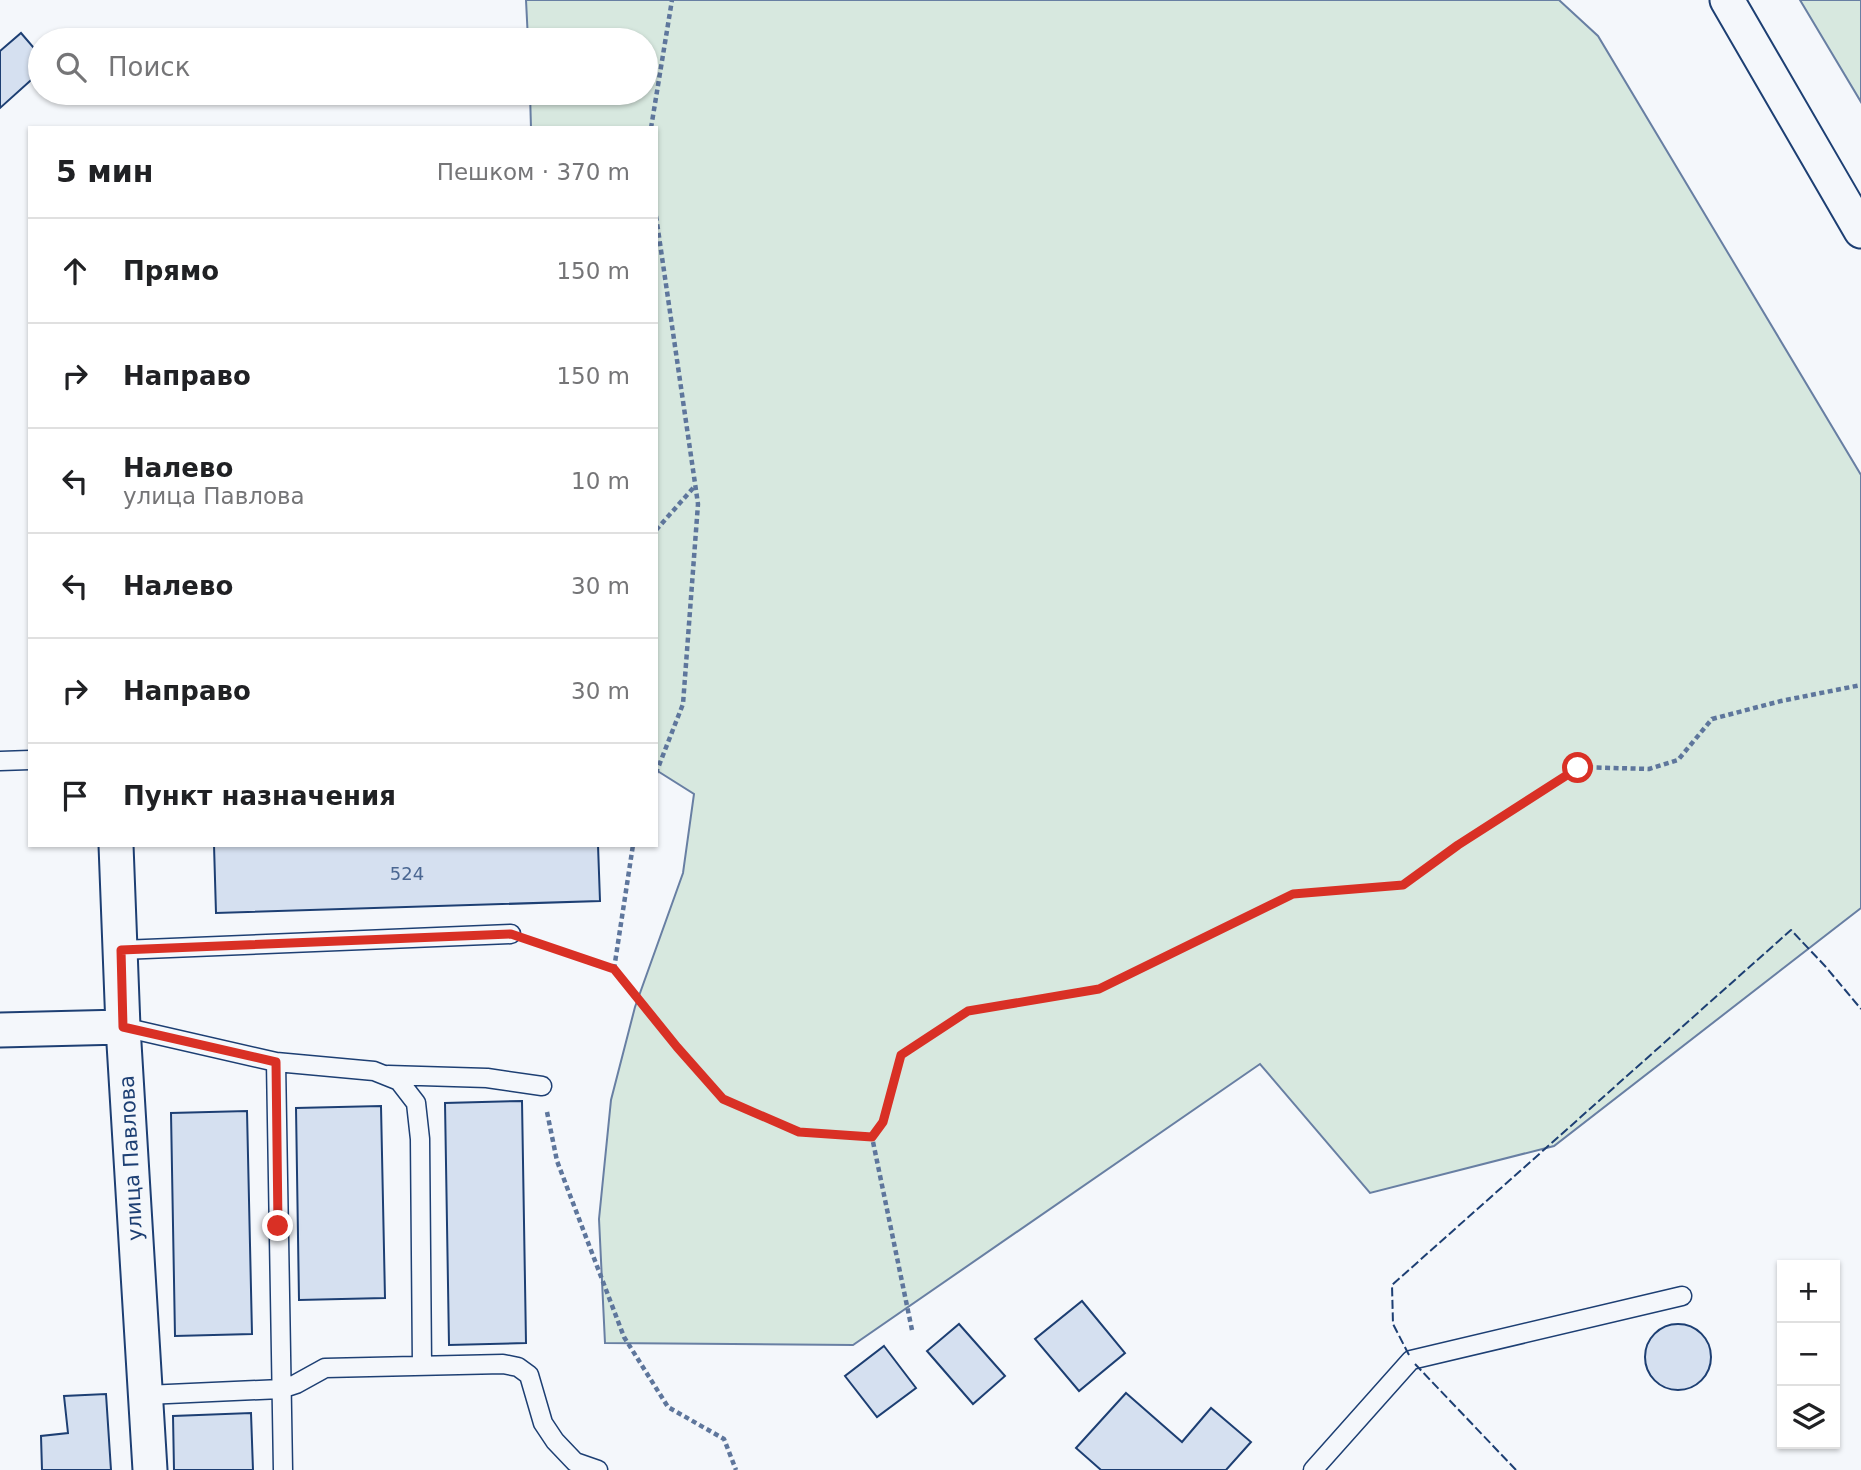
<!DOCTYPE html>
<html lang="ru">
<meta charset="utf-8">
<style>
:root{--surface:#fff;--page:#f2f2f2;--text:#202124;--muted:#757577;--line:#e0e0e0}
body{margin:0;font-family:"DejaVu Sans",sans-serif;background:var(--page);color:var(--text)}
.controls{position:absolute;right:21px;bottom:21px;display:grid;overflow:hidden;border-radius:0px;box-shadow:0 2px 5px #0004}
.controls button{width:63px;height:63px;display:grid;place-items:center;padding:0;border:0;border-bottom:2px solid var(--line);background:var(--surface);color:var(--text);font:35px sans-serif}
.stop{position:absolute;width:21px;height:21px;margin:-16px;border:5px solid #d93025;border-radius:50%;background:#fff}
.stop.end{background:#d93025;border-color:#fff;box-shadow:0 2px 7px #0008}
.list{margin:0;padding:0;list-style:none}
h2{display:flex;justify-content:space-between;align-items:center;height:91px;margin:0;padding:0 28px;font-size:30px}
h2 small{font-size:23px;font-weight:400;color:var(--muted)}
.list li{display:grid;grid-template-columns:46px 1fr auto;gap:21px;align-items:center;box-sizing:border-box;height:105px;padding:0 28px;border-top:2px solid var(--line)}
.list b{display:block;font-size:26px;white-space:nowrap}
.list p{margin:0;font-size:23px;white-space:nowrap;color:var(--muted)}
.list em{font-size:23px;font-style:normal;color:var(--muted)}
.icon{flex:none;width:38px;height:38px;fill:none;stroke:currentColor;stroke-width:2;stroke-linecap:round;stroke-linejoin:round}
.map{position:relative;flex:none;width:1861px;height:1470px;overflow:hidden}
.search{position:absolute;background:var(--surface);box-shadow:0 2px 5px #0004;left:28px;top:28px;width:630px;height:77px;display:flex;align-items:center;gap:18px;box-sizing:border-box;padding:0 24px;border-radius:38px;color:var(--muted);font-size:26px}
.panel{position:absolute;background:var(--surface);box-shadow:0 2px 5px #0004;left:28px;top:126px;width:630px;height:721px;border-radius:0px}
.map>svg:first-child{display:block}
.green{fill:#d7e8df;stroke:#687fa3;stroke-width:2}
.building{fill:#d5e0f0;stroke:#1d3f73;stroke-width:2}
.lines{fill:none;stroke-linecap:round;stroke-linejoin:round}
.lane-casing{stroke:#1d3f73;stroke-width:21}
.street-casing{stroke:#1d3f73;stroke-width:37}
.path{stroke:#5e769c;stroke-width:4.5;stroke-dasharray:5 3.5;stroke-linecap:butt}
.lane{stroke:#f4f7fb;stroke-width:18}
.street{stroke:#f4f7fb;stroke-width:33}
.fence{stroke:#1d3f73;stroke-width:2;stroke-dasharray:9 3.5;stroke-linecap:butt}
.route{stroke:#d93025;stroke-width:9}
.labels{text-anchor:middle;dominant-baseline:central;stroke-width:5;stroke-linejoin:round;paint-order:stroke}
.number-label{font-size:18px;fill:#4b6792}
.street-label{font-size:21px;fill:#1d3f73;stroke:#f4f7fb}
</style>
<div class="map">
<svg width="1861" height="1470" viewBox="0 0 1861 1470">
<rect width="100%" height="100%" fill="#f4f7fb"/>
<path class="green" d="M526,0H1559L1598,36L1861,475V908L1554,1146L1370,1193L1260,1064L853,1345L605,1343L599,1219L611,1100L635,1007L683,873L694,794L656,770V128H531L530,93H646V40H528Z
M1800,0H1861V102Z"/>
<path class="building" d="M21,33L40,55V72L0,108V51Z
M214,845H598L600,901L216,913Z
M522,1101L526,1343L449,1345L445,1103Z
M381,1106L385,1298L299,1300L296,1108Z
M247,1111L252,1334L175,1336L171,1113Z
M1082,1301L1125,1353L1079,1391L1035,1339Z
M959,1324L1005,1376L973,1404L927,1351Z
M1645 1357a33 33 0 1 1 66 0a33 33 0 1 1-66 0Z
M884,1346L916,1388L877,1417L845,1376Z
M1126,1393L1182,1442L1211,1408L1251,1442L1226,1470H1101L1076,1448Z
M106,1394L111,1470H42L41,1436L68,1433L64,1396Z
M251,1413L253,1470H174L173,1416Z"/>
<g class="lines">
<defs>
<path id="lane" d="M0,761L30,760
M121,950L511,934
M123,1027L276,1062L374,1071L399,1081L416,1103L420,1139L422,1366
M276,1062L283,1470
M388,1075L487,1078L542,1086
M146,1395L281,1389L296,1384L325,1368L503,1364L518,1367L529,1375L543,1423L555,1441L575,1462L598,1470
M1313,1470L1411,1360L1682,1296"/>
<path id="street" d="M1727,0L1861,231
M116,845L123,1027L150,1470
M0,1030L123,1027"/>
</defs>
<use href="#lane" class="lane-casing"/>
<use href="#street" class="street-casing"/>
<path class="path" d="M651,128L672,0
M656,216L698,504L683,704L656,773
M656,530L695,486
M535,942L614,969L677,1047L723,1099L799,1132L872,1137
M614,969L633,845
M547,1112L557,1161L624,1337L668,1407L724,1439L736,1470
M912,1330L872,1137L883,1122L901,1055L968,1011L1099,989L1293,894L1403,885L1458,845L1579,767L1649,769L1678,760L1712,719L1781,701L1861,685"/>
<use href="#lane" class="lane"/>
<use href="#street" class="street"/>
<path class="fence" d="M1409,1355L1393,1324L1392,1285L1791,930L1825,966L1861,1009
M1415,1364L1516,1470"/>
</g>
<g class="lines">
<path class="route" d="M278,1226L276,1062L123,1027L121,950L511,934L614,969L677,1047L723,1099L799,1132L872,1137L883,1122L901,1055L968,1011L1099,989L1293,894L1403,885L1458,845L1578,768"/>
</g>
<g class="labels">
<g class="number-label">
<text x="407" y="873">524</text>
</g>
<g class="street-label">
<text transform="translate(131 1158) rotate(-93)">улица Павлова</text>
</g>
</g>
</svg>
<div class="controls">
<button>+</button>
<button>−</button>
<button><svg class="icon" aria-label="layers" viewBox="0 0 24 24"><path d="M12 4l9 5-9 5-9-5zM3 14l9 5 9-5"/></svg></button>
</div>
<div class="stop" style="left:1578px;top:768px"></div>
<div class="stop end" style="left:278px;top:1226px"></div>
<div class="search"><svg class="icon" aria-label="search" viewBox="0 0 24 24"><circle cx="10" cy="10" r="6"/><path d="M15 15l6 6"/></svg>Поиск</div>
<section class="panel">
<h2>5 мин<small>Пешком · 370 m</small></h2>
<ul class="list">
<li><svg class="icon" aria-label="ahead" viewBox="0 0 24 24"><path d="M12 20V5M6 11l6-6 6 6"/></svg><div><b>Прямо</b></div><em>150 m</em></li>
<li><svg class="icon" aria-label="right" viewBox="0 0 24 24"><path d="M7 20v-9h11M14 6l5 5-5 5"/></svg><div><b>Направо</b></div><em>150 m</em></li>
<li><svg class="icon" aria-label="left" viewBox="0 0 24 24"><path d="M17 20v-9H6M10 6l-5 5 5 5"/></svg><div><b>Налево</b><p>улица Павлова</p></div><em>10 m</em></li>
<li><svg class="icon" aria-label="left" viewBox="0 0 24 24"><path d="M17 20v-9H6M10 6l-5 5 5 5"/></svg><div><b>Налево</b></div><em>30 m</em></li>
<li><svg class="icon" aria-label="right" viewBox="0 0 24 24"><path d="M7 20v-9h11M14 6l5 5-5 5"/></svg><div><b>Направо</b></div><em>30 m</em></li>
<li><svg class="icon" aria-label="arrive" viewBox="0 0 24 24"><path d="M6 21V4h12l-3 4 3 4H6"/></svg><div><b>Пункт назначения</b></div></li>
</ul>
</section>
</div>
